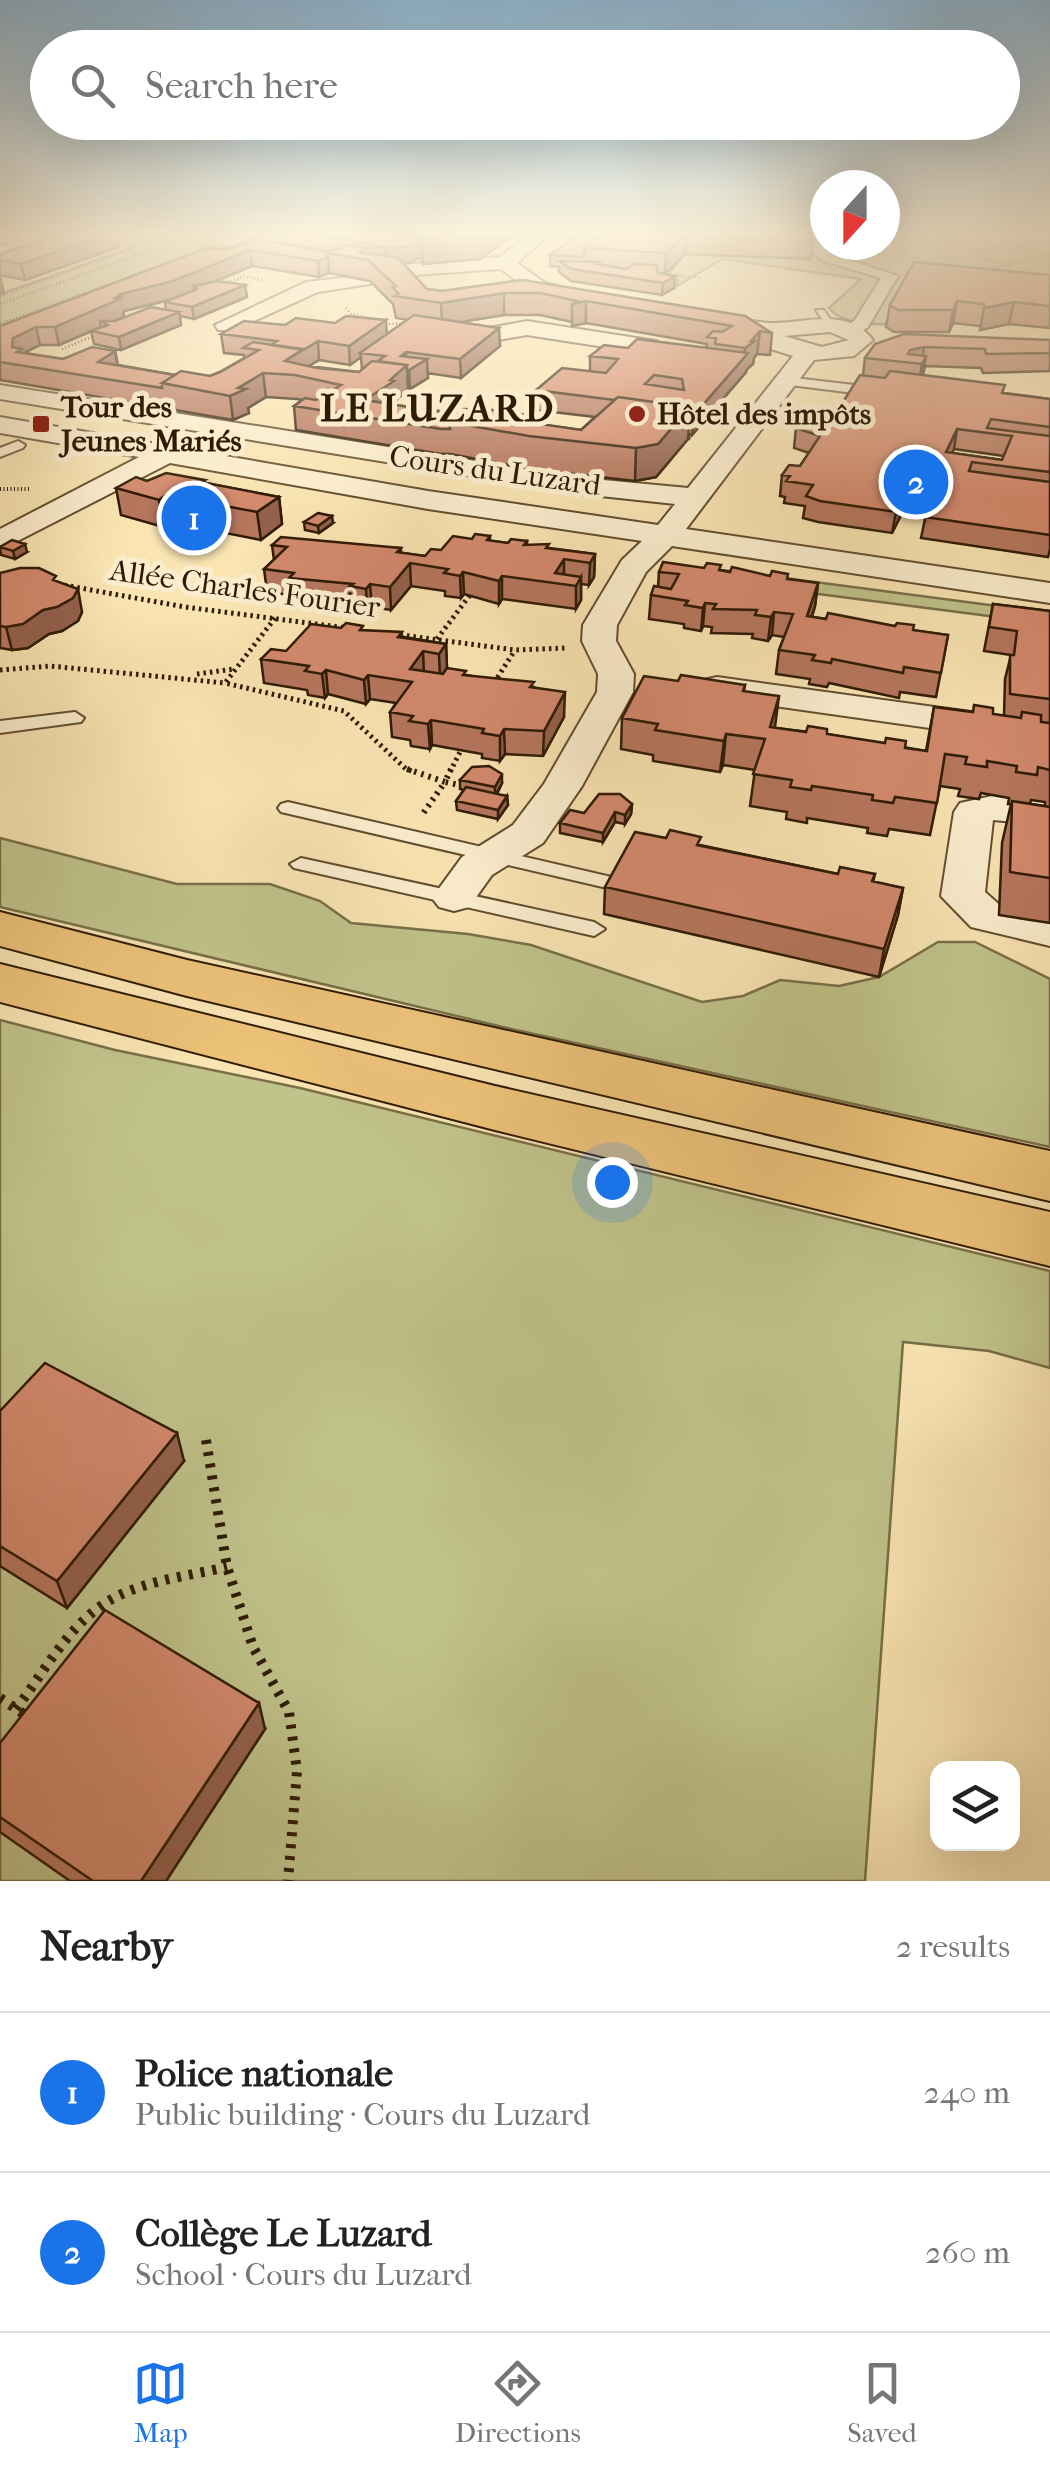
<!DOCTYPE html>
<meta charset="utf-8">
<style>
:root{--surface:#fff;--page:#f2f2f2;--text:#222;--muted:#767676;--line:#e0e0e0;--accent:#1a73e8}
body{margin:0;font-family:"IM FELL French Canon",serif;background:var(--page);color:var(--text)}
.controls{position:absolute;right:30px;bottom:30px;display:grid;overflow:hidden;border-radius:20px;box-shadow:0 10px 40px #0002}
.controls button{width:90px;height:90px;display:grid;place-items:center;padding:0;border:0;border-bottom:2px solid var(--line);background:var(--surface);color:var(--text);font:50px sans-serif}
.compass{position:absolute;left:810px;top:170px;width:90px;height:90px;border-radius:50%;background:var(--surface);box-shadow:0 10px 40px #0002;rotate:201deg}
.you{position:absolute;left:612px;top:1182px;width:35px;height:35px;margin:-25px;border:8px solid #fff;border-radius:50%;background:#1a73e8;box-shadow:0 0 0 15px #1a73e833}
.badge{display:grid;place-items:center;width:65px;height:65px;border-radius:50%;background:var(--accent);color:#fff;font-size:32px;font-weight:700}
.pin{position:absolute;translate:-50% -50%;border:5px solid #fff;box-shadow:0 2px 10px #0006}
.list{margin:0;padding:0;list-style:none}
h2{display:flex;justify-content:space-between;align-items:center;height:130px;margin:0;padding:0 40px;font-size:42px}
h2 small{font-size:32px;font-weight:400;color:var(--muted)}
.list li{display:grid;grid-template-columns:65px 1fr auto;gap:30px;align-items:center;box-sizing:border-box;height:160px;padding:0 40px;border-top:2px solid var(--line)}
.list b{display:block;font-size:38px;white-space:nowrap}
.list p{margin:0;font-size:32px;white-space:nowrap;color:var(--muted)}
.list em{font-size:32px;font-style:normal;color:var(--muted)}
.icon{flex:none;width:55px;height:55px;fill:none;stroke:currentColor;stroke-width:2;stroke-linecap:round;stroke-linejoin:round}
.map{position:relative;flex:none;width:1050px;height:1881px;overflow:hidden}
.search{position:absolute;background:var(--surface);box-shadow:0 10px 40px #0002;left:30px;right:30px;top:30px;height:110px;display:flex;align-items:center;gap:25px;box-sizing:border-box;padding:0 35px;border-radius:55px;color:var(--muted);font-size:38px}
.sheet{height:450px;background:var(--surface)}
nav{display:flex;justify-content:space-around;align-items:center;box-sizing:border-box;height:140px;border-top:2px solid var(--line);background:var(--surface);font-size:28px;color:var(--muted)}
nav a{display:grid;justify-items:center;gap:5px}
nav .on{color:var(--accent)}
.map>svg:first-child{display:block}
.green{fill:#c0c38a;stroke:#786f47;stroke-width:2.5}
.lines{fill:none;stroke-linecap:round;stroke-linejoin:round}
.service-casing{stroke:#624d30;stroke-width:4}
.pedestrian-casing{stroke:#624d30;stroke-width:4}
.minor-casing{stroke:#624d30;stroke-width:4}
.trunk-casing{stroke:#2f1b04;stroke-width:4}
.path-far4{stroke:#2f1b04;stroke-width:2.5;stroke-dasharray:1 2.5;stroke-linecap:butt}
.path-far3{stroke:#2f1b04;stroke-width:4;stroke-dasharray:1 2.5;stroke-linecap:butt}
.path-far2{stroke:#2f1b04;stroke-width:5;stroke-dasharray:2.5 4;stroke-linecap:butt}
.path-far1{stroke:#2f1b04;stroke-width:6;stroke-dasharray:2.5 5;stroke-linecap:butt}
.path{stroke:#2f1b04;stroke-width:10;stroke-dasharray:4 8;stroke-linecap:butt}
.service{fill:#fbedcd;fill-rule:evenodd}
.pedestrian{fill:#fbedcd;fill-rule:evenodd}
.minor{fill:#fbedcd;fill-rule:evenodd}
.trunk{fill:#ecc279;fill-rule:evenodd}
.wall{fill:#b5765d;stroke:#2f1b04;stroke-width:2.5;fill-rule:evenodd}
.shaded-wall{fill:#93604c;stroke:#2f1b04;stroke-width:2.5}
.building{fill:#d2896c;stroke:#2f1b04;stroke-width:2.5;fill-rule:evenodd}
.poi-dot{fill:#8f2418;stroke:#fbedcd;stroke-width:4}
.labels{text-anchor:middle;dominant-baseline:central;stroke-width:10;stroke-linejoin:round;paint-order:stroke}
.far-poi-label{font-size:30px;font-weight:bold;fill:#2f1b04;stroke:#fbedcd;text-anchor:start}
.far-street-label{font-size:30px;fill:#2f1b04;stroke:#fbedcd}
.far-district-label{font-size:38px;font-weight:bold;letter-spacing:2.5px;fill:#2f1b04;stroke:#fbedcd}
</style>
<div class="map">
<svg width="1050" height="1881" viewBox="0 0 1050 1881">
<rect width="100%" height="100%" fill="#f9e4b2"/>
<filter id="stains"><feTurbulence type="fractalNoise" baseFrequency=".002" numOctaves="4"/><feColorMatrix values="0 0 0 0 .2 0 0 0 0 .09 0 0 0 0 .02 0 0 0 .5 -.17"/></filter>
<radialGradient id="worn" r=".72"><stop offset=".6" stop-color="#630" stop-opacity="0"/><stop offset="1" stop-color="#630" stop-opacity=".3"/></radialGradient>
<path class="green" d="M142,233H302L227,263L0,338V294L134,247L119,242Z
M799,233H825V245H885V233H1050V297C1004,305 860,347 829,308L861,279L722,259L674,288L678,280L669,274L685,254L810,259Z
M740,572L1050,613V624L795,591Z
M0,838L177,884H270L320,901L351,923L468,934L531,945L702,1002L743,996L780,980L839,986L879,977L938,942H975L1050,979V1147L507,1028L0,907Z
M0,1020L115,1050L300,1088L1050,1271V1368L989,1351L903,1342L865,1881H0Z"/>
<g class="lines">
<defs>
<path id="service" d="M18,240L21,245L0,252V246Z
M816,310H824L836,328H828Z
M786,377L854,385L860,389L854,393L782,384L780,381Z
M18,441L25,445L23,448L0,457V448Z
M75,712L84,718L81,722L0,733V721Z
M288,802L620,879L631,885L620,891L281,812L278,808L281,804Z
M301,858L594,922L605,929L594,936L294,868L290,864Z"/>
<path id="pedestrian" d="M803,233H817L816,241L834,255L898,276L868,327L856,335L841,331L855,320L881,278L824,261L803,245Z
M225,237L289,247L297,252L289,257L220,244V238Z"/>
<path id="minor" d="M530,233H551L517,263L545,283L587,294L591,298L587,302L580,304L531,292L501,269L372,278L370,284L318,292L234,330H218L215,325L306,282L368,275L370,269L377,267L500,257Z
M707,313C728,317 749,322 770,323C806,324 846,306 873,340L854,356L814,360L686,529L1050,583V603L672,546L646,572L617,625L616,641L634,674L633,692L582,786L543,843L492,875L469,907L454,911L439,907L432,898L462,857L513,825L544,784L597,692L598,674L582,641L583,625L622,560L642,541L428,509L170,463L0,550V529L139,457L0,433V417L428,491L658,525L675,504L582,494L0,399V385L582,478L688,488L793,356L768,348L761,336L699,325L696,320ZM830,332L849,340L822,347L784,336Z
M527,321L656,341L667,348L656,355L527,335L481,343L470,336L473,331Z
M717,677L1050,723V745L704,696L699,688L704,680Z
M1001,794L1050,801V825L993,820L985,892L1002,907L1050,918V946L971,927L941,896L954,812L960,803Z"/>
<path id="trunk" d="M0,912L187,960L1050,1151V1201L187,996L0,946Z
M0,964L495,1086L1050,1212V1266L495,1130L0,1002Z"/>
</defs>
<use href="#service" class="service-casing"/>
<use href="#pedestrian" class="pedestrian-casing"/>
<use href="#minor" class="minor-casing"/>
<use href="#trunk" class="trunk-casing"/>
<path class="path-far4" d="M896,233L984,248
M139,245L129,243L156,233
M902,257L918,234
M1010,265L1038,258L1049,260
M980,270L1010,265L986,260L977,253C1001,242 1027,244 1050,258
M671,275L701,278
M221,285L244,276L262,280
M0,296L143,245
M0,304L199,233
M346,308L351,314L378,320
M0,324L205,249
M382,324L410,323
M62,349L98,334"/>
<path class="path-far3" d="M0,489H29"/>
<path class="path-far2" d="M58,584L185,607L347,628
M275,618L225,683L344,711L406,769L415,772
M394,634L515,650L566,648
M437,639L470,595
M0,670L50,666L225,683
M197,674L234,669
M494,683L515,650
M450,772L461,750"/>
<path class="path-far1" d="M407,769L445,782L422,815
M451,769L445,782L464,786"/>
<path class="path" d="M206,1440L227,1567L253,1647L289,1712L297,1771L288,1881
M0,1698L28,1717
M16,1709C41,1676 62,1637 94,1611C129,1582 184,1577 227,1567"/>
<use href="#service" class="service"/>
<use href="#pedestrian" class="pedestrian"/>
<use href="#minor" class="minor"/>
<use href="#trunk" class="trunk"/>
</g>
<path class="wall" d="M63,233H128L120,236V239L118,240L119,247L25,280L0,275V255Z
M283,233H378L420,239V235L480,259L423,264L421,257L410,262L403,263L427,289L442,291L523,280L772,333L770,355L757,354L754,358L753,364L747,369L746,372L692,435L689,434V439H688L656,477L635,481L529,469L450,454H441L296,430L294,406L302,400L297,399L266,397L248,408L249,413L233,420L0,380V326L228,249L310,248L284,243ZM252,266L319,277L329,273L370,281L393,304L396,318L408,320L387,334L285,325L221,334L224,353L244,355V358L220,372L210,376L175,375L118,365L115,351L63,359L24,353L40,345H59L101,327L91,331L94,344L121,350L181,325L180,316L194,319L247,297L245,285L216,281ZM170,300L165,302L166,310L113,321L123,317L124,311ZM504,315H540L572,322V326L586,323L707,344L706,348H628L590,356V371L536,390L535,410L595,417L581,430L395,405V401L408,389H410L428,378L427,373L461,378L500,346L460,322ZM361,357L362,370L359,372L309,366L319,360L350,365Z
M581,233H808L813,239L811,259L685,254L665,274L658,273L674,288L662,295L571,281L559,272V267L550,266V255L581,236Z
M1050,275V328L1009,324L980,330V326L953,323L949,332H894L886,327L890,305Z
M1050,340V371L983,373L981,368L925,366L923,375L1004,393L1050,399V549L1048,557L921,538L925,519L923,518L925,506L915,505L909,516L901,515L892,533L818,522L803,518L805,506L784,503L785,497L780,496L782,475L800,466L809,453L794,448L796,428L836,413L863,375L865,358L875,344ZM954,449L1004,456L1002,460L952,453Z
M147,481L205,483L279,497L282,524L261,540L170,522L163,527L121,515L116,488Z
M304,522L333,523L319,533L305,530Z
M490,536V541L508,543L527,541V545L595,554L594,577L589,585L581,584V600L576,609L502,599L499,604L464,594L461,598L445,596V591L411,586L391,610L372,607L367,612L352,609L351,606L291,601V595L267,592L264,569L274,560L272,545L401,548V553L425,556L472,539Z
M0,547L27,552L15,559L1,555Z
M720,570L818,583L815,606L812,617L948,635L936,697L900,692L899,698L829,683L827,687L809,684L810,679L776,674L779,650L784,637L772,635L768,641L752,638L753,634L711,633L712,627L703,626L701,631L684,628V624L649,619L651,595L658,587L659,572Z
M0,573L57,582L82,612L78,621L62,631L49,634L28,648L12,650L0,648Z
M993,604L1050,611V923L999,915L1002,843L1011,804H1008L1009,798L981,793L979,799L958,796L960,789L940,786L930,835L889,829L887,836L867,833L868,828L807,818V823L786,819L787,812L750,806L755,770L723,765L720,772L653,761V755L621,749L622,718L745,685L744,691L775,728L827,734L926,751L934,707L1004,716L1005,679L1011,655L984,651ZM1031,800L1045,802V806L1030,804Z
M363,630L446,644L447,668L466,675L534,687L564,717L543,756L505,754L500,761L482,758V754L432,745L430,749L411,746L410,740L392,737L390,712L396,703L370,699L366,704L328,694L325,698L308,695L307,690L264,683L261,659Z
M460,780L502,783L497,794L507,796L508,805L498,819L457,810L456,801L464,790L460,789Z
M632,804L631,814L625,824L615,822L603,842L560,833V823L584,813Z
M700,845L838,874H875L873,882L903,888L898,915L879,977L604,914L605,887Z
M0,1411L184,1461L67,1608L0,1566Z
M265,1729L166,1881H70L0,1832V1743Z"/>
<path class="shaded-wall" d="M97,233H128L120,236V239L118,240L119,247L25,280L21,264Z
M481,233H517L480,259L423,264L422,238Z
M687,234L685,254L665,274L666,253Z
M420,241L421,257L410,262L387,264L386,248Z
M250,250L252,266L197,289L194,286V290L176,298L124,311L123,317L107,324L100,321L101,327L59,345L55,327L117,295Z
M328,257L329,273L319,277L318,261Z
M0,276L4,293L0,294Z
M675,276L674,288L662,295L663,283Z
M245,285L247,297L194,319L192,307Z
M504,293V315L442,325L441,303Z
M586,301V323L572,326V304Z
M957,301L953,323L949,332L953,310Z
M1014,302L1009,324L980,330L984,308Z
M179,312L181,325L121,350L119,337Z
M386,320L387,338L360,353L361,357L350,365L349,346Z
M36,327L40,345L17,356L16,366L12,347L13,338Z
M499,328L500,346L461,378L460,359Z
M760,331L757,354L754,358L753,364L747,369L746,372L692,435L694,415L744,358L745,348Z
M318,341L319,360L305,368L285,361Z
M924,347L922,364L908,354L910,350Z
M115,351L118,369L98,362Z
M406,352L408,389L395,401V405L365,400L401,356Z
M926,356L923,374L919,383L922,364Z
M427,359L428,378L410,389L409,370Z
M263,373L266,397L248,408L249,413L233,420L230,396L238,388Z
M690,407L688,439L656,477L635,481L636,448Z
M957,429L954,449L943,473L946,452Z
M919,483L915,505L909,516L913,495Z
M905,494L901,515L892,533L896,512Z
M166,495L170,522L163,527L159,500Z
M279,497L282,524L261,540L257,512Z
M332,516L333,523L319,533L318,526Z
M25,544L27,552L15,559L13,551Z
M595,554L594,577L589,585L590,563Z
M564,559V582L555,573Z
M410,563L411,586L391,610L390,587Z
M463,572L464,594L461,598L460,576Z
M502,576V599L499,604V581Z
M581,577V600L576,609V586Z
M818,583L815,606L804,640L807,616Z
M370,584L372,607L367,612L366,589Z
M78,589L82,612L78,621L62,631L49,634L28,648L12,650L6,627L43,610Z
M705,603L703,626L701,631L703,608Z
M774,612L772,635L768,641L771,617Z
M446,644L447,668L440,678L439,654Z
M423,651L424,675L410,669Z
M326,670L328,694L325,698L322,674Z
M368,675L370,699L366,704L364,680Z
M565,692L564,717L543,756L544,731Z
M779,696L775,727L766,759L770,727Z
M431,720L432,745L430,749L428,724Z
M504,729L505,754L500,761V736Z
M726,734L723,765L720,772L724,741Z
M502,774V783L495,797V787Z
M507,796L508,805L498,819V810Z
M632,804L631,814L625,824V815Z
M615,812V822L603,842V833Z
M903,888L898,915L879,977L884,949Z
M177,1433L184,1461L67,1608L57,1581Z
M259,1703L265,1729L166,1881H141Z"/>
<path class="building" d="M63,233H111L21,264L0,260V255Z
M312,233H378L420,239V241L410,246L386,248Z
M423,233H481L422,238L420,235Z
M603,233H808L813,239L687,234L666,253L585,248Z
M577,236H599L585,248L584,257L550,255Z
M254,239L330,252L327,253L328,257L318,261L250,250L173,281L117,295L121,296L115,298L120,299L55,327H36L13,338L12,347L22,349L17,352L63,359L92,347L115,351L98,362L175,375L162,383V388L0,362V326L207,248L228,249Z
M347,245L368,248L360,252L398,258L427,289L442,291L523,280L745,316L772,333L760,331L751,341H755L745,348L715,344L716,338L707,337L713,331L722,332L732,326L586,301L572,304L577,301L540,293H504L441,303L395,296L399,294L392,287L396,286L368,260L327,253Z
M559,261L600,262L597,264L626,269L635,264L656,265L658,273L675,276L663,283L571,269Z
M914,262L1050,275V306L1014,302L984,308V304L957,301L953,310H898L890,305Z
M218,281L245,285L192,307L165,302L197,289L194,286Z
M151,307L179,312L119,337L91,331L108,325L100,321H115Z
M414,315L499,328L460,359L406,352L401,356L427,359L409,370H407V365L378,361L385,356L360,353Z
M346,316L386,320L349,346L318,341L303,350L271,345L277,341L221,334L244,321L285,325L296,318L335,323Z
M904,334L1050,340V353L986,354L985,349L924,347L910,350L908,354L926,356L922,364L865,358L875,344Z
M637,339L748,353L694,415L689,414L690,419H689L690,407L618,397L614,400L536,390L562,368L606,373L618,359L590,356L604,345L628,348ZM654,375L682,379L684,390L645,384Z
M253,342L303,349L285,361L317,368L359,372L372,361L407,365L390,380L394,381L365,400L458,415L449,422L450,429H441L294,406L305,398L316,400L341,385L295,375L263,373L238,388L246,389L230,396L162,383L181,371L210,376L220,372L259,350L243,348Z
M890,371L1005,385L1002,393L1050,399V427L991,419L987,428L1050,436V472L972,462L969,471L1050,482V535L925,517L934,498L926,497L932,485L919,483L913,495L905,494L896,512L820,501L806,496L813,485L786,481L790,476L782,475L789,465L800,466L820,436L796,428L806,413H836L860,375L885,378ZM957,429L1012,436L1002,460L946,452Z
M618,397L690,407L658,444L636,448L529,436L449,422L464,409L492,410L541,417L534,423L581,430Z
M166,473L205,480L201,482L279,497L257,512L166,495L159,500L116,488L136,477L147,481Z
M318,513L332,516L318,526L304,522Z
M475,534L490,536L487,540L508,543L511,539L527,541L524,545L549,544L546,548L595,554L590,563L564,559L555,573L581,577L576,586L502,576L499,581L463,572L460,576L444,573L448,569L410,563L390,587L370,584L366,589L350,586L353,584L289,578L294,573L264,569L287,547L272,545L281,537L401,548L397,552L425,556L431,549L441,550L453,536L472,539Z
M12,540L25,544L13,551L0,547Z
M663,562L704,568L707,563L721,565L719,570L730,572L732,567L770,576L772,571L788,574L787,579L818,583L807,616L826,619L828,613L895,626L897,623L914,625L913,630L948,635L941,673L904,667L903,673L832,659L831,663L812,660L815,655L779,650L793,614L774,612L771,617L755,615L757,610L713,609L716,604L705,603L703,608L685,605L688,601L651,595L654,586L671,589L679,574L659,572Z
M20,568H39L56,576L53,580L78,589L73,598L57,607L43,610L23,624L6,627L0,626V573Z
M993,604L1050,611V699L1010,694V655H1014L1017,631L989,627Z
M346,623L363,626L360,630L402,632L398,637L446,644L439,654L423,651L410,669L443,674L447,668L466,671L463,675L534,682L530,687L565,692L544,731L504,729L500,736L482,733L484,729L431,720L428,724L409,721L413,716L390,712L412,682L368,675L364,680L326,670L322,674L305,671L309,666L261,659L271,649L286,651L311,624L341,628Z
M681,675L745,685L743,691L779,696L770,727L806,732L808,726L827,729V734L885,743L886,738L906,741L905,748L927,751L934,707L973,712L974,705L993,708V714L1021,718L1022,712L1041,715V722L1050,723V770L1038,767L1037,775L1016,772L1017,766L987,761V767L965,764L967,757L945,754L937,803L895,797L893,803L872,800L873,795L812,786L811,790L790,787L792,780L753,774L765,739L726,734L724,741L655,730L658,724L622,718L644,676L678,681Z
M489,766L502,774L495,787L460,780L472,767Z
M466,787L507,796L498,810L456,801Z
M599,794H620L632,804L625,815L615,812L603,833L560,823L570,810L584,813Z
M1012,801L1050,807V878L1010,872Z
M670,830L701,837L697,845L838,874L840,867L875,874L872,881L903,888L884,949L605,887L635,832L666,838Z
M45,1363L177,1433L57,1581L0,1546V1411Z
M105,1610L259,1703L141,1881H93L0,1817V1743Z"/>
<linearGradient id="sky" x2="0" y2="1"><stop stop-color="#8db7d5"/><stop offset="0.47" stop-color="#fcf3dc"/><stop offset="1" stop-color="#fcf3dc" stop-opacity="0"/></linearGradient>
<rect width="1050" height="497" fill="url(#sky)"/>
<g class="poi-dot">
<circle cx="637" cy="414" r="10"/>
<rect x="31" y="414" width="20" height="20" rx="5"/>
</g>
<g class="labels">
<g class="far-poi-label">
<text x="61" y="407">Tour des<tspan x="61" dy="34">Jeunes Mariés</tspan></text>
<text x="657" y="414">Hôtel des impôts</text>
</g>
<g class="far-street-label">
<text transform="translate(495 471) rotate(8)">Cours du Luzard</text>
<text transform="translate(245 589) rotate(8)">Allée Charles Fourier</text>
</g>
<g class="far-district-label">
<text x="438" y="408">LE LUZARD</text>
</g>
</g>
<rect width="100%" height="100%" filter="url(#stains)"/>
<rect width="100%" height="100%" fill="url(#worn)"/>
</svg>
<div class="controls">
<button><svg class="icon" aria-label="layers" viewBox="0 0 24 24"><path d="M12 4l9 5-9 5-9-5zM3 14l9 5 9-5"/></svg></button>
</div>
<svg class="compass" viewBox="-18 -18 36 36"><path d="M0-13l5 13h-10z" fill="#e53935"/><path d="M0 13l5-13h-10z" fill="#767676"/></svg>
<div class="you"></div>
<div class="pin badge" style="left:194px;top:518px">1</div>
<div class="pin badge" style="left:916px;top:482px">2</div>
<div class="search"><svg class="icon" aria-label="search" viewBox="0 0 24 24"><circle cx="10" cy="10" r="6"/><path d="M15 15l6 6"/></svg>Search here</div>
</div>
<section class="sheet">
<h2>Nearby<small>2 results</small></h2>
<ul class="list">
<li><span class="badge">1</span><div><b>Police nationale</b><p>Public building · Cours du Luzard</p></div><em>240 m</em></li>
<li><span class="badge">2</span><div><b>Collège Le Luzard</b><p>School · Cours du Luzard</p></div><em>260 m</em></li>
</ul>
</section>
<nav>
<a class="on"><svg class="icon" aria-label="map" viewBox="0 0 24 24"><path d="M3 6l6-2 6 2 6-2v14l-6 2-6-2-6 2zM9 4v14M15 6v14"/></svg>Map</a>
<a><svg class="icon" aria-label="directions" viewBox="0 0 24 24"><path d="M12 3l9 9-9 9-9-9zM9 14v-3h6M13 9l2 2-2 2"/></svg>Directions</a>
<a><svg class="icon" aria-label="saved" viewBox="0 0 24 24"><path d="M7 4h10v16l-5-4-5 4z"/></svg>Saved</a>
</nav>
